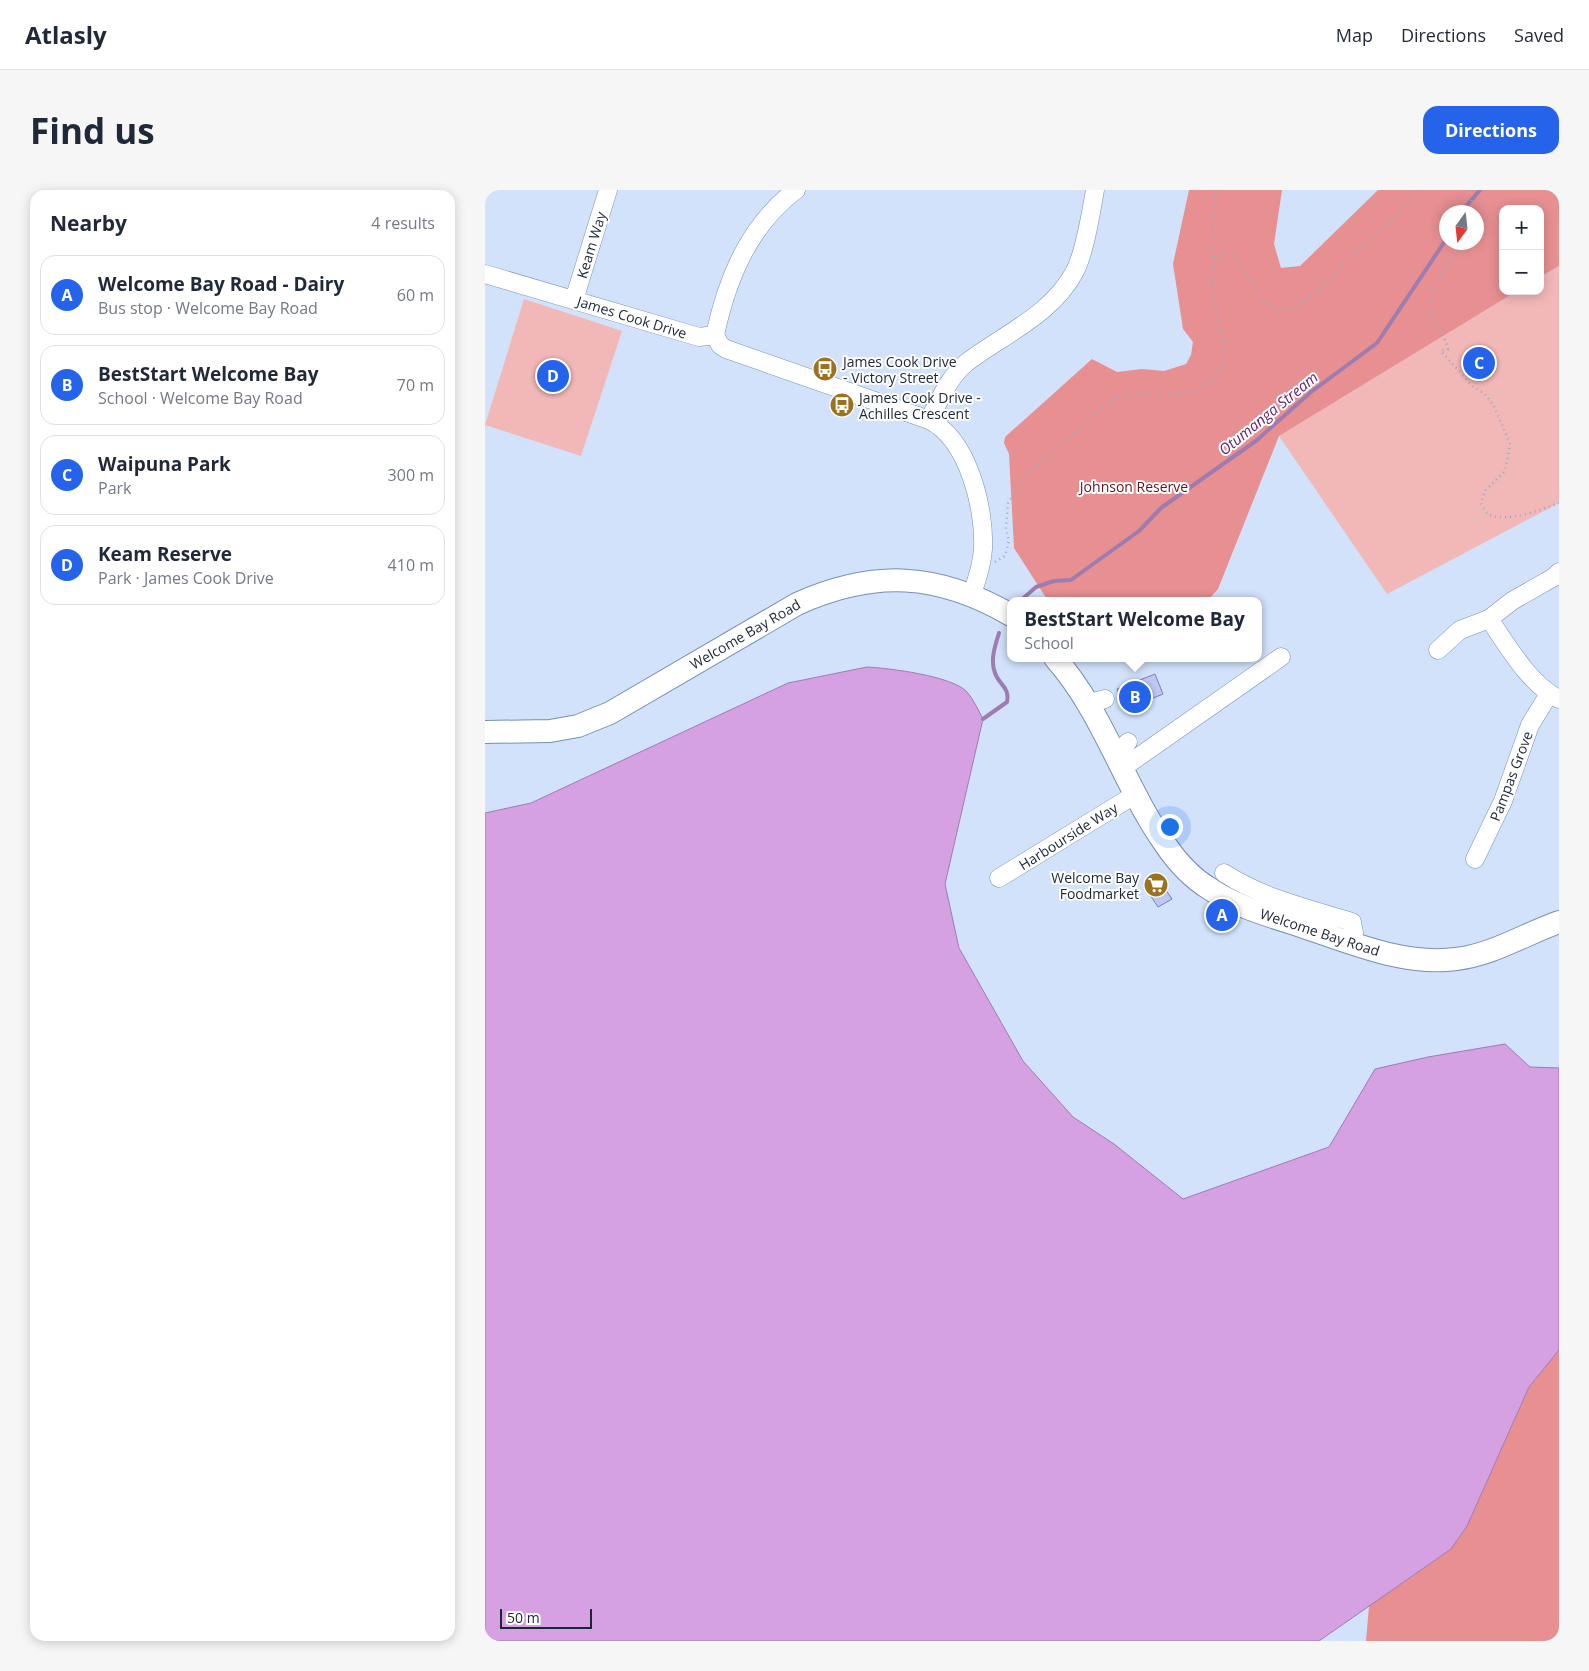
<!DOCTYPE html>
<meta charset="utf-8">
<style>
:root{--surface:#fff;--page:#f6f6f7;--text:#1f2937;--muted:#747a83;--line:#e0e1e3;--accent:#2563eb}
body{margin:0;font-family:"Open Sans",sans-serif;background:var(--page);color:var(--text)}
.controls{position:absolute;right:15px;top:15px;display:grid;overflow:hidden;border-radius:10px;box-shadow:0 2px 12px #0003}
.controls button{width:45px;height:45px;display:grid;place-items:center;padding:0;border:0;border-bottom:1px solid var(--line);background:var(--surface);color:var(--text);font:25px sans-serif}
.compass{position:absolute;left:954px;top:15px;width:45px;height:45px;border-radius:50%;background:var(--surface);box-shadow:0 2px 12px #0003;rotate:195deg}
.scale{position:absolute;left:15px;bottom:12px;width:92px;box-sizing:border-box;padding-left:5px;border:2px solid #1c2635;border-top:0;font-size:14px;line-height:18px;white-space:nowrap;color:#1c2635;-webkit-text-stroke:4px #fff;paint-order:stroke}
.you{position:absolute;left:684px;top:636px;width:18px;height:18px;margin:-12px;border:4px solid #fff;border-radius:50%;background:#1a73e8;box-shadow:0 0 0 8px #1a73e833}
.badge{display:grid;place-items:center;width:32px;height:32px;border-radius:50%;background:var(--accent);color:#fff;font-size:16px;font-weight:700}
.pin{position:absolute;translate:-50% -50%;border:2px solid #fff;box-shadow:0 1px 5px #0006}
.popup{position:absolute;left:522px;top:407px;width:255px;height:65px;box-sizing:border-box;display:grid;place-content:center;border-radius:10px;background:var(--surface);filter:drop-shadow(0 1px 4px #0005);font-size:16px;white-space:nowrap;color:var(--muted)}
.popup b{font-size:19px;color:var(--text)}
.popup::after{content:'';position:absolute;left:50%;top:100%;margin-left:-10px;border:10px solid transparent;border-top-color:var(--surface)}
.list{margin:0;padding:0;list-style:none}
h2{display:flex;justify-content:space-between;align-items:center;height:65px;margin:0;padding:0 20px;font-size:21px}
h2 small{font-size:16px;font-weight:400;color:var(--muted)}
.list li{display:grid;grid-template-columns:32px 1fr auto;gap:15px;align-items:center;box-sizing:border-box;height:80px;margin:0 10px 10px;padding:0 10px;border:1px solid var(--line);border-radius:15px}
.list b{display:block;font-size:19px;white-space:nowrap}
.list p{margin:0;font-size:16px;white-space:nowrap;color:var(--muted)}
.list em{font-size:16px;font-style:normal;color:var(--muted)}
.map{position:relative;flex:none;width:1074px;height:1451px;overflow:hidden;border-radius:15px}
header{display:flex;align-items:center;gap:30px;box-sizing:border-box;height:70px;padding:0 25px;background:var(--surface);border-bottom:1px solid var(--line)}
header strong{font-size:24px}
nav{display:flex;gap:28px;margin-inline-start:auto;font-size:18px}
.intro{display:flex;align-items:center;justify-content:space-between;box-sizing:border-box;height:120px;padding:0 30px}
h1{margin:0;font-size:35px}
.button{padding:12px 22px;border-radius:15px;background:var(--accent);color:#fff;font-size:18px;font-weight:700}
main{display:flex;gap:30px;padding:0 30px}
aside{flex:1;background:var(--surface);border-radius:15px;box-shadow:0 2px 12px #0003}
.map>svg:first-child{display:block}
.green{fill:#f2b7b7}
.forest{fill:#e78f91;fill-rule:evenodd}
.water{fill:#d5a1e3;stroke:#9e7caf}
.lines{fill:none;stroke-linecap:round;stroke-linejoin:round}
.stream{stroke:#9e7caf;stroke-width:4}
.building{fill:#c0c6f4;stroke:#7c81ab}
.minor-casing{stroke:#768fb5;stroke-width:19}
.major-casing{stroke:#768fb5;stroke-width:24}
.path{stroke:#9ba9bf;stroke-width:2.5;stroke-dasharray:1 4;stroke-linecap:butt}
.minor{stroke:#fff;stroke-width:18}
.major{stroke:#fff;stroke-width:22}
.labels{text-anchor:middle;dominant-baseline:central;stroke-width:4;stroke-linejoin:round;paint-order:stroke}
.street-label{font-size:14px;fill:#1c2635;stroke:#fff}
.poi-label{font-size:14px;fill:#1c2635;stroke:#fff;text-anchor:start}
.park-label{font-size:14px;fill:#63151f;stroke:#fff}
.water-label{font-size:15px;font-style:italic;fill:#622472;stroke:#fff}
</style>
<header>
<strong>Atlasly</strong>
<nav><a>Map</a><a>Directions</a><a>Saved</a></nav>
</header>
<div class="intro"><h1>Find us</h1><a class="button">Directions</a></div>
<main>
<aside>
<h2>Nearby<small>4 results</small></h2>
<ul class="list">
<li><span class="badge">A</span><div><b>Welcome Bay Road - Dairy</b><p>Bus stop · Welcome Bay Road</p></div><em>60 m</em></li>
<li><span class="badge">B</span><div><b>BestStart Welcome Bay</b><p>School · Welcome Bay Road</p></div><em>70 m</em></li>
<li><span class="badge">C</span><div><b>Waipuna Park</b><p>Park</p></div><em>300 m</em></li>
<li><span class="badge">D</span><div><b>Keam Reserve</b><p>Park · James Cook Drive</p></div><em>410 m</em></li>
</ul>
</aside>
<div class="map">
<svg width="1074" height="1451" viewBox="0 0 1074 1451">
<rect width="100%" height="100%" fill="#d2e2fb"/>
<path class="green" d="M1074,76V313L902,404L794,246L1032,101H1055V87Z
M39,109L137,141L96,266L0,235Z"/>
<path class="forest" d="M704,0H797L789,54L796,78L815,76L893,0H1074V76L1055,87V19H1018V101H1032L794,246L733,399L722,411H563L529,358L524,264L519,253L520,247L607,169L632,182L657,179L679,181L701,174L706,165L708,152L698,139L688,74ZM962,22H992V52H962Z
M1074,1160V1451H881L884,1416L966,1359L982,1336L1044,1197Z"/>
<path class="water" d="M382,477C403,478 468,486 482,502C489,510 493,520 498,529L460,694L474,758L538,871L588,927L629,954L698,1009L844,957L890,879L943,867L1020,854L1045,877L1074,878V1160L1044,1197L982,1336L966,1359L834,1451H0V623L46,613L303,493Z"/>
<g class="lines">
<path class="stream" d="M976,22L995,0
M535,411L551,397L569,391L586,390L654,341L676,318L772,250L826,202L892,153L962,48
M498,529L522,512C525,497 514,495 510,483C505,470 510,456 514,443"/>
</g>
<path class="building" d="M670,484L678,504L666,509L667,512L649,519L648,516L640,519L632,499Z
M672,687L687,709L673,717L659,696Z"/>
<g class="lines">
<defs>
<path id="minor" d="M0,84L214,147L230,145
M89,110L123,0
M230,145L235,155L241,159L444,230C483,249 500,318 498,359C497,374 492,390 487,404
M230,145C242,89 264,35 311,0
M444,230C454,211 464,187 481,173C519,144 567,125 590,81C600,62 606,22 610,0
M1004,429C1023,456 1044,494 1074,509
M953,460L975,440L1004,429L1027,411L1069,387L1074,382
M601,514L620,509
M627,561L637,558L643,552
M636,579L796,467
M990,669L1018,611L1045,535L1064,504
M739,683C777,708 824,719 867,732L869,743L867,753
M514,688L651,604"/>
<path id="major" d="M570,468C618,522 639,596 680,654C692,672 707,688 725,699C752,717 785,726 816,736C864,752 919,776 971,769C1007,765 1040,744 1074,732
M0,542L65,541L93,536L125,523L312,414C390,379 453,383 526,425"/>
</defs>
<use href="#minor" class="minor-casing"/>
<use href="#major" class="major-casing"/>
<path class="path" d="M986,0L987,22
M980,52C966,70 940,99 947,123C951,136 960,145 963,159L956,161L987,196L1000,204L1009,216L1025,254L1020,281L1000,301L996,313C997,316 1000,321 1002,323C1017,335 1058,319 1074,313
M729,72L727,45L731,0
M510,372L520,366L524,351L521,338L523,313L538,288L626,211C631,209 635,206 640,205C646,203 656,205 663,205C685,205 710,205 727,189C733,183 739,175 740,166C741,145 712,78 737,65C760,53 766,118 795,120C819,122 848,85 863,69C887,46 914,28 933,0"/>
<use href="#minor" class="minor"/>
<use href="#major" class="major"/>
</g>
<defs>
<symbol id="bus-disc" viewBox="-11 -11 22 22"><circle r="9.5" fill="#9c7120" stroke="#fff"/><path d="M-5-6H5V4H4V6H2V4H-2V6H-4V4H-5ZM-3.5-4V0h7V-4ZM-3.5 1.2v1.5H-2V1.2ZM2 1.2v1.5H3.5V1.2Z" fill="#fff"/></symbol>
<symbol id="supermarket-disc" viewBox="-11 -11 22 22"><circle r="9.5" fill="#9c7120" stroke="#fff"/><path d="M-6-5.5h2.5l.6 2H6L4.5 2H-2.5L-4.4-4H-6ZM-1.5 3.2a1.3 1.3 0 1 0 .1 0ZM3 3.2a1.3 1.3 0 1 0 .1 0Z" fill="#fff"/></symbol>
</defs>
<g fill-rule="evenodd">
<use href="#bus-disc" x="326" y="165" width="28" height="28"/>
<use href="#bus-disc" x="343" y="201" width="28" height="28"/>
<use href="#supermarket-disc" x="657" y="681" width="28" height="28"/>
</g>
<g class="labels">
<g class="street-label">
<text transform="translate(106 55) rotate(-73)">Keam Way</text>
<text transform="translate(147 127) rotate(17)">James Cook Drive</text>
<text transform="translate(260 444) rotate(-30)">Welcome Bay Road</text>
<text transform="translate(1026 586) rotate(-69)">Pampas Grove</text>
<text transform="translate(583 646) rotate(-32)">Harbourside Way</text>
<text transform="translate(835 742) rotate(18)">Welcome Bay Road</text>
</g>
<g class="poi-label">
<text x="358" y="171">James Cook Drive<tspan x="358" dy="16">- Victory Street</tspan></text>
<text x="374" y="207">James Cook Drive -<tspan x="374" dy="16">Achilles Crescent</tspan></text>
<text x="654" y="687" text-anchor="end">Welcome Bay<tspan x="654" dy="16">Foodmarket</tspan></text>
</g>
<g class="park-label">
<text x="649" y="296">Johnson Reserve</text>
</g>
<g class="water-label">
<text transform="translate(783 223) rotate(-39)">Otumanga Stream</text>
</g>
</g>
</svg>
<div class="controls">
<button>+</button>
<button>−</button>
</div>
<svg class="compass" viewBox="-18 -18 36 36"><path d="M0-13l5 13h-10z" fill="#e53935"/><path d="M0 13l5-13h-10z" fill="#747a83"/></svg>
<div class="scale">50 m</div>
<div class="you"></div>
<div class="pin badge" style="left:737px;top:725px">A</div>
<div class="pin badge" style="left:650px;top:507px">B</div>
<div class="popup"><b>BestStart Welcome Bay</b>School</div>
<div class="pin badge" style="left:994px;top:173px">C</div>
<div class="pin badge" style="left:68px;top:186px">D</div>
</div>
</main>
